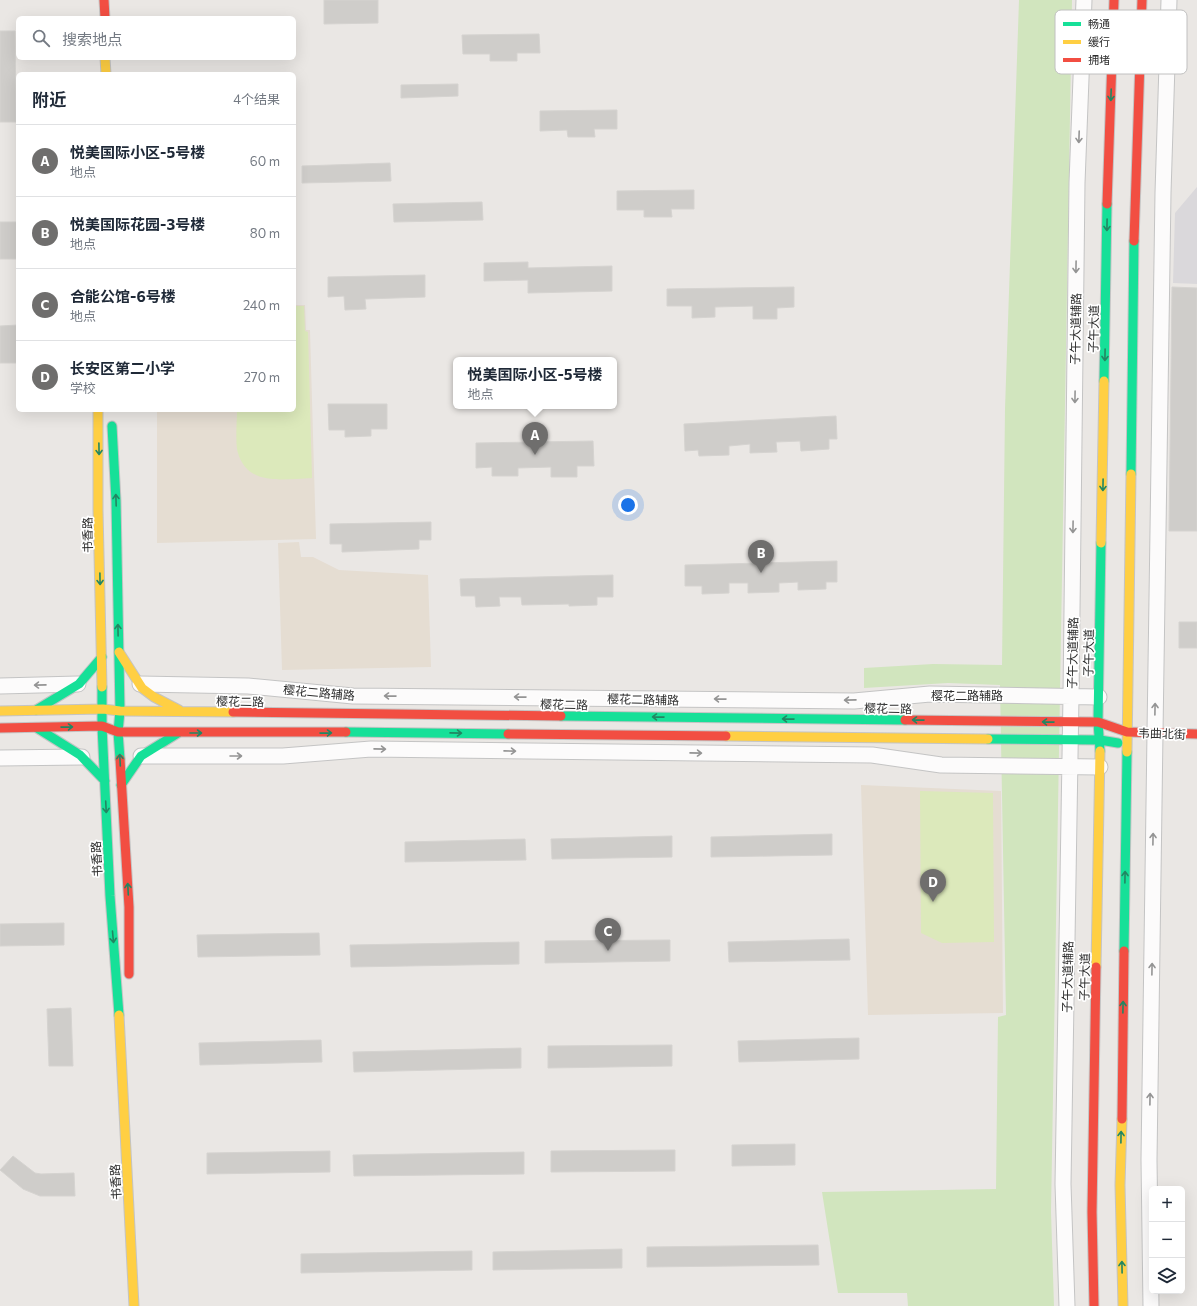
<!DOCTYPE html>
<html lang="zh">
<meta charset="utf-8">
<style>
:root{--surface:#fff;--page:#f2f2f3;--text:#1f2937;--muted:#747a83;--line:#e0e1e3;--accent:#6f6e6d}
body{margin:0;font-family:Commissioner,"Noto Sans SC",sans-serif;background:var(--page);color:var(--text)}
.controls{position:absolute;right:12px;bottom:12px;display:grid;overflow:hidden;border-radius:6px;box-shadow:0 4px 16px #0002}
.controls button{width:36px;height:36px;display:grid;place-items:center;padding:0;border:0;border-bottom:1px solid var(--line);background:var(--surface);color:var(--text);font:20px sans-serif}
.you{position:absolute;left:628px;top:505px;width:14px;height:14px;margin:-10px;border:3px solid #fff;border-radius:50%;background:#1a73e8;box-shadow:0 0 0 6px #1a73e833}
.badge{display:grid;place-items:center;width:26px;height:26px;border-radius:50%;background:var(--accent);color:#fff;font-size:13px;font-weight:700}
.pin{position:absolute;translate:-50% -33px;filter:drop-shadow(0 1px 2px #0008)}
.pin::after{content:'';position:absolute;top:21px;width:14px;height:12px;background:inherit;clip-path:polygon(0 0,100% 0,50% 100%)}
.popup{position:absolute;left:453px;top:357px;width:164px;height:52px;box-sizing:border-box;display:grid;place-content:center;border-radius:6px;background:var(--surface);filter:drop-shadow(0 1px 3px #0005);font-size:13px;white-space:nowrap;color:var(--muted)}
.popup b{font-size:15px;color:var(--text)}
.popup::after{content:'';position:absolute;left:50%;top:100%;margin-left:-8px;border:8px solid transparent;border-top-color:var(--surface)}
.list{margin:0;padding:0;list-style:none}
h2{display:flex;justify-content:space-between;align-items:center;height:52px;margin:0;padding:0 16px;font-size:17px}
h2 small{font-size:13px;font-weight:400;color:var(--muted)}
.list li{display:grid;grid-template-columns:26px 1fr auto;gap:12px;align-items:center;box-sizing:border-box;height:72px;padding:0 16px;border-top:1px solid var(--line)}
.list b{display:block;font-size:15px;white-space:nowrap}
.list p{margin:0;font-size:13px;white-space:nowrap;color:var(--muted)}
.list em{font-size:13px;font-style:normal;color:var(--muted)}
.icon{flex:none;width:22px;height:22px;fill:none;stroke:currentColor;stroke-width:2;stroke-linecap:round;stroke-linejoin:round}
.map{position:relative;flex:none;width:1197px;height:1306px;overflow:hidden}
.search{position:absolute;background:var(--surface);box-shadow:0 4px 16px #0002;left:16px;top:16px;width:280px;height:44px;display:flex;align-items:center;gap:10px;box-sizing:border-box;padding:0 14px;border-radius:6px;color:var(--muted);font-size:15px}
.panel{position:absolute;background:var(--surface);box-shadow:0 4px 16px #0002;left:16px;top:72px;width:280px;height:340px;border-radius:6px}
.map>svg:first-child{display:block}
.industrial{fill:#dad8db}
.education{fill:#e5ddd2}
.green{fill:#d1e5be}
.pitch{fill:#dce9bb}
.building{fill:#cfcdca;stroke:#d5d3d0}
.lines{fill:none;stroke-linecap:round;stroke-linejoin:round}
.street-casing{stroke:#c4c4c4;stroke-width:17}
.fast-casing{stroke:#c4c4c4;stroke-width:11}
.slow-casing{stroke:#c4c4c4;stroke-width:11}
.jam-casing{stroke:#c4c4c4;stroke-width:11}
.street{stroke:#fcfbfb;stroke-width:15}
.fast{stroke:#16e098;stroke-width:9}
.slow{stroke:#ffcf43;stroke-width:9}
.jam{stroke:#f24e42;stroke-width:9}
.oneway{stroke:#228662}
.oneway2{stroke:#949494}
.labels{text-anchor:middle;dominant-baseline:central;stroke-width:3.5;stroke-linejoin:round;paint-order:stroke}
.street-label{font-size:12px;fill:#2d2d2d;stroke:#fff}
.key{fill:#fff;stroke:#c0c0c0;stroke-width:1}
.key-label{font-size:11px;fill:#2d2d2d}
</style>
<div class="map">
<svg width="1197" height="1306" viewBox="0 0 1197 1306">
<rect width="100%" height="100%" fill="#eae7e4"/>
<path class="industrial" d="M1197,187V284L1173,283L1175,213Z"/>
<path class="education" d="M294,305H305L306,330H310L316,539L157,543V410H294Z
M299,542L301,557H313L339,570L428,575L431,667L282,670L278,543Z
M861,785L1001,791L1003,1013L868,1015Z"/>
<path class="green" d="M1019,0H1072L1051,1212L1054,1306H908L907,1293H838L822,1192L996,1189L998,1017L1006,1015L1000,685L948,683L864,688V668L933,664L1002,665L1005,409Z"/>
<path class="pitch" d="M294,306H304L305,331L308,332L312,478C284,479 248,487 238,453C235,444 237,420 237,410H294Z
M920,791L993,793L994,942L942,943L921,933Z"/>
<path class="building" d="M324,0H378V23L324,24Z
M0,31H15L16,122H0Z
M539,34L540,53H517V61H490V54H463L462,35Z
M458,84V96L401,98V85Z
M617,110V129H594L595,137H568L567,130L540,131V111Z
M390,163L391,181L302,183V166Z
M694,190V209H671L672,217H644V210H617V191Z
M482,202L483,220L394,222L393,204Z
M0,222H18V259H0Z
M528,262V268L612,266V291L528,293V280L484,281V263Z
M425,275V297L365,299L366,309L345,310L344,296L328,297V277Z
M794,287V307L777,308V319H753V306L715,307V317L692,318V306H667V289Z
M1172,287L1197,288V531H1169Z
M18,325L17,363H0V326Z
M328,404H387V429H371V436L345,437V430H329Z
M836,416L837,439H829V449L801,451L800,441L776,442L777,452L750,453V444L729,446V455L699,456L698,450L685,451L684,424Z
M593,441L594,466H577V477H551V467L518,468V476H492V467L476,468V443Z
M431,522V540H419V549L342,552V544H330V524Z
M837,561V582H826V589L798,590V582L779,583V592L748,593V583H729V593L702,594V586H685V565Z
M613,575V597H597V605L569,606V604L522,605L521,597H499L500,606L476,607L475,596H461L460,579Z
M1179,622H1197V648H1179Z
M832,834V855L711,857V837Z
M672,836V857L552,859L551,839Z
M525,839L526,860L405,862V842Z
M64,923V945L0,946V924Z
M319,933L320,955L198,957L197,935Z
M849,939L850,960L729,962L728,942Z
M670,940V961L545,963V941Z
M519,942V964L351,967L350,945Z
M71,1008L73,1066H49L47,1009Z
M859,1038V1059L739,1062L738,1041Z
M321,1040L322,1062L200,1065L199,1043Z
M672,1045V1066L548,1068V1046Z
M521,1048V1068L354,1072L353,1052Z
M795,1144V1165L732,1166V1145Z
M675,1150V1171L551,1172V1151Z
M330,1151V1172L207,1174V1153Z
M524,1152V1174L354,1176L353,1155Z
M13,1156L35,1173L41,1174L74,1173L75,1196H40L23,1189L0,1170Z
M818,1245L819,1265L647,1267V1247Z
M622,1249V1268L493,1270V1252Z
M472,1251V1270L301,1273V1254Z"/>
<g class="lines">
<defs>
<path id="street" d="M140,684L248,686L353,696L854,701L930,694L1099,697
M0,686L78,684
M141,756H283L371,749L872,755L941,765L1100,767
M0,758L82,757
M1067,1306L1063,1184L1071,696L1077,183L1084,0
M1151,1306L1149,1160L1155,733L1163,193L1169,0"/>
<path id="fast" d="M1104,381L1107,204
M112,426L116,501L120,711L118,732L120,759
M1131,474L1134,241
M102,687V726L110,896L119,1015
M36,710L79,684L102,657
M561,716L905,720
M37,728L80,755L105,781
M346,732L508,734
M988,739L1100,740L1118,743
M1100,751L1098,722L1101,543
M121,785L141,756L178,733
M1124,951L1127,752"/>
<path id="slow" d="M105,58L106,74
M98,410V510L102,687
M1101,543L1104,381
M119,652L142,688L154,697L179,710
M0,711L103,709L120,711L233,712
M726,736L988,739
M1127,752L1131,474
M1096,967L1100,751
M119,1015L134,1306
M1122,1119L1120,1185L1123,1306"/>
<path id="jam" d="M104,0L105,18
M1107,204L1114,0
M1134,241L1142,0
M233,712L561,716
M905,720L1098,722L1127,732L1197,734
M0,728L102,726L118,732H346
M508,734L726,736
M120,759L129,907V974
M1122,1119L1124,951
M1094,1306L1092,1212L1096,967"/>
</defs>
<use href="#street" class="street-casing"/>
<use href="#fast" class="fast-casing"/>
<use href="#slow" class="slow-casing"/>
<use href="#jam" class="jam-casing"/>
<use href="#street" class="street"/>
<use href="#fast" class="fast"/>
<use href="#slow" class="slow"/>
<use href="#jam" class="jam"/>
</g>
<defs><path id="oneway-shaft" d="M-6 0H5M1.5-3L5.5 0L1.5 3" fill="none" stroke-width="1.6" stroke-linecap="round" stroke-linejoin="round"/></defs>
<g class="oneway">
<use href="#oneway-shaft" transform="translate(1111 95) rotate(92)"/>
<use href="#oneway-shaft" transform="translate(1107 225) rotate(91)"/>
<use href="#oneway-shaft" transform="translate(1105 355) rotate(91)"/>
<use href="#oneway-shaft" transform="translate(99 449) rotate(89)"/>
<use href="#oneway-shaft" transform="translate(1103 485) rotate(91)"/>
<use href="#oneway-shaft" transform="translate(116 500) rotate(-92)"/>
<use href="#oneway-shaft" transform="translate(100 579) rotate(89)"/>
<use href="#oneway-shaft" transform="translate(118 630) rotate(-91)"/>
<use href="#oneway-shaft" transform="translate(658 717) rotate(-179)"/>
<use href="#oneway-shaft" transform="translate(788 719) rotate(-179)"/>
<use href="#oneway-shaft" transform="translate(918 720) rotate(-179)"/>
<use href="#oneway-shaft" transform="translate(1048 722) rotate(-179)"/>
<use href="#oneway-shaft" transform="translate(67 727) rotate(-1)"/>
<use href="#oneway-shaft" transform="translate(196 733)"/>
<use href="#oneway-shaft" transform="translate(326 733) rotate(-1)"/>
<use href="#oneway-shaft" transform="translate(456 733) rotate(1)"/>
<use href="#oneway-shaft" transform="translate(120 760) rotate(-93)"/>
<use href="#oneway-shaft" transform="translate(106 807) rotate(87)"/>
<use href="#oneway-shaft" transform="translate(1125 877) rotate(-89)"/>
<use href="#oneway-shaft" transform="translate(128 889) rotate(-93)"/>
<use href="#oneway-shaft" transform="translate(113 937) rotate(85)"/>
<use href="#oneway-shaft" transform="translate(1123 1007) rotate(-89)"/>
<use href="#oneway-shaft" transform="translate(1121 1137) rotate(-89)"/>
<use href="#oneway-shaft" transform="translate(1122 1267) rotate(-91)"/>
</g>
<g class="oneway2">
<use href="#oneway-shaft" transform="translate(1079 137) rotate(92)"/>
<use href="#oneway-shaft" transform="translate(1076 267) rotate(91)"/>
<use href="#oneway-shaft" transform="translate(1075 397) rotate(91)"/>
<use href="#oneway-shaft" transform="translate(1073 527) rotate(91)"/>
<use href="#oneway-shaft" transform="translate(40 685) rotate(179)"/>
<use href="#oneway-shaft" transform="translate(390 696) rotate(-179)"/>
<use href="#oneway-shaft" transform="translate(520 697) rotate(-179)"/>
<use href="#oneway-shaft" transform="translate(720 699) rotate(-179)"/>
<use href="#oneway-shaft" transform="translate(850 700) rotate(179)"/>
<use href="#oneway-shaft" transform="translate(1155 709) rotate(-89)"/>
<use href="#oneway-shaft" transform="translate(380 749) rotate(1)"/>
<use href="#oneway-shaft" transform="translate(510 751) rotate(1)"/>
<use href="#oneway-shaft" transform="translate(696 753) rotate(1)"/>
<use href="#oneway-shaft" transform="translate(236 756)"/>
<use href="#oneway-shaft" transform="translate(1153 839) rotate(-89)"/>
<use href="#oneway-shaft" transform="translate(1152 969) rotate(-89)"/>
<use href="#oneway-shaft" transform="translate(1150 1099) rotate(-89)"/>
</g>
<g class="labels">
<g class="street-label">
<text transform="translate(1075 329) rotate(-89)">子午大道辅路</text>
<text transform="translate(1093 329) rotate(-89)">子午大道</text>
<text transform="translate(87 535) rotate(-91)">书香路</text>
<text transform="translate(1072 653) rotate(-89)">子午大道辅路</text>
<text transform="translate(1088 653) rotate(-89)">子午大道</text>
<text transform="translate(319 692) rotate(5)">樱花二路辅路</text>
<text x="967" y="695">樱花二路辅路</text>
<text transform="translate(643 699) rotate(1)">樱花二路辅路</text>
<text transform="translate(240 701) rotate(1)">樱花二路</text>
<text transform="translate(564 704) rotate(1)">樱花二路</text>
<text transform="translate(888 708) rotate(1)">樱花二路</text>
<text transform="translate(1162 733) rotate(2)">韦曲北街</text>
<text transform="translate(96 859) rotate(-93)">书香路</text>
<text transform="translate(1067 977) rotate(-89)">子午大道辅路</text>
<text transform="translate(1084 977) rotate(-89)">子午大道</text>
<text transform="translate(115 1182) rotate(-93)">书香路</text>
</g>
</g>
<rect x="1055" y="10" width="132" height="64" rx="6" class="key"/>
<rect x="1063" y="22" width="18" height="4" fill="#16e098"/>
<rect x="1063" y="40" width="18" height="4" fill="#ffcf43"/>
<rect x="1063" y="58" width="18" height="4" fill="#f24e42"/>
<g class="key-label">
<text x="1088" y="28">畅通</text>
<text x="1088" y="46">缓行</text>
<text x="1088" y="64">拥堵</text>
</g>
</svg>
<div class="controls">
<button>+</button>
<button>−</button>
<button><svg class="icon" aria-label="layers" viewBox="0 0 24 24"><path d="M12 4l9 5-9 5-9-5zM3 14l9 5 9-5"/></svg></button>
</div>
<div class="you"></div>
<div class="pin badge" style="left:535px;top:455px">A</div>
<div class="popup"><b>悦美国际小区-5号楼</b>地点</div>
<div class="pin badge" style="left:761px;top:573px">B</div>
<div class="pin badge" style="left:608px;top:951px">C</div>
<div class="pin badge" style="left:933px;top:902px">D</div>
<div class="search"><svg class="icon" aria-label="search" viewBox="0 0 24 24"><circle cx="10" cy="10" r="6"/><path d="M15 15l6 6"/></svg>搜索地点</div>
<section class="panel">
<h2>附近<small>4个结果</small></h2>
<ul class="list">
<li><span class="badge">A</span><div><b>悦美国际小区-5号楼</b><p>地点</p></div><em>60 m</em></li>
<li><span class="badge">B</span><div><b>悦美国际花园-3号楼</b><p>地点</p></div><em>80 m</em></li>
<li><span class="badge">C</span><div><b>合能公馆-6号楼</b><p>地点</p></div><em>240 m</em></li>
<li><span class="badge">D</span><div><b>长安区第二小学</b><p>学校</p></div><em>270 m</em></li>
</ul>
</section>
</div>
